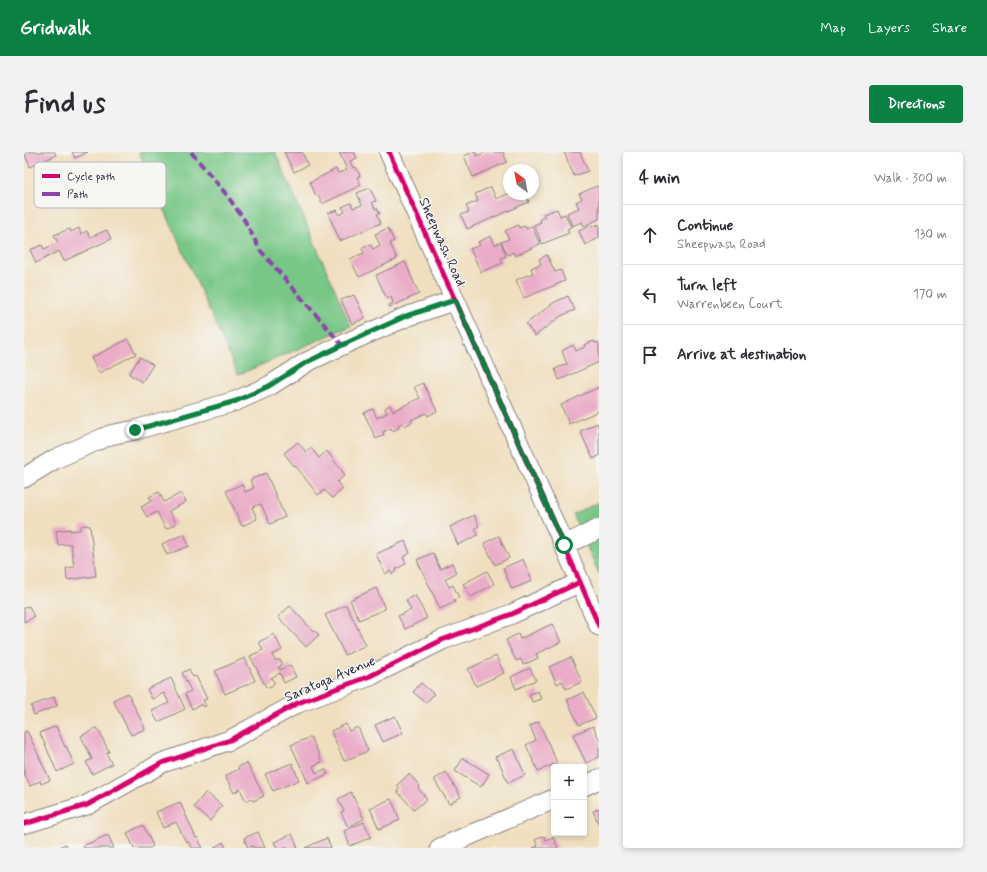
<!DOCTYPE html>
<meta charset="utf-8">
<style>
:root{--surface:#fff;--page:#f2f2f3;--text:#2b2b33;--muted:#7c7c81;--line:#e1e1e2;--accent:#0b8043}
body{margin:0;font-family:Mynerve,sans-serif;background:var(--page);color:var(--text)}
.controls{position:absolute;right:12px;bottom:12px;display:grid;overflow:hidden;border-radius:4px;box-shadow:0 2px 6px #0003}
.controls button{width:36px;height:36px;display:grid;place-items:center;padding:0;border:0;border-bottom:1px solid var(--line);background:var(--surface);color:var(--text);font:20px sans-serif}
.compass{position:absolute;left:479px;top:12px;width:36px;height:36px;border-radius:50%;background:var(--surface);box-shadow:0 2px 6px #0003;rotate:328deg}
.stop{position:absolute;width:12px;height:12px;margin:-9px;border:3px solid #0b8043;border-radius:50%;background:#fff}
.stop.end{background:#0b8043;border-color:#fff;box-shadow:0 1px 4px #0008}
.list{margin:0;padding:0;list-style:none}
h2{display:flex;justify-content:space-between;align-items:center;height:52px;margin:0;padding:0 16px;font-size:17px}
h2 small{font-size:13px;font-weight:400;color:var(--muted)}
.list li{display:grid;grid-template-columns:26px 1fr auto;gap:12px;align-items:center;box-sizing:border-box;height:60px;padding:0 16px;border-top:1px solid var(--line)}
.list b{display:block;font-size:15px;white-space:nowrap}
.list p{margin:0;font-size:13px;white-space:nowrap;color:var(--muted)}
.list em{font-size:13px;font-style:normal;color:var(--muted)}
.icon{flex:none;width:22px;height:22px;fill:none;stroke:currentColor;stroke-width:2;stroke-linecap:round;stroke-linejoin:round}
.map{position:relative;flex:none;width:575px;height:696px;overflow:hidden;border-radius:4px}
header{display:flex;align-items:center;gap:24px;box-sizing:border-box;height:56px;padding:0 20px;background:var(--accent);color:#fff}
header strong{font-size:19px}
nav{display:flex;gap:22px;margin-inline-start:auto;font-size:14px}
.intro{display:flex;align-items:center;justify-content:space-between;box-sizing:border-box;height:96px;padding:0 24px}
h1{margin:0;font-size:28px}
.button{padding:10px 18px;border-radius:4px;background:var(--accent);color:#fff;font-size:14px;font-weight:700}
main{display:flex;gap:24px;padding:0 24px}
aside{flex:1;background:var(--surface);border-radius:4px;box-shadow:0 2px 6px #0003}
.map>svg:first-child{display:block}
.green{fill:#78c787;stroke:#4d7461}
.building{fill:#eaacc8}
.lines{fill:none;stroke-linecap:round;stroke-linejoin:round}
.minor-casing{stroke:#89807d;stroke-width:21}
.minor{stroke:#fff;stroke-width:19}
.quiet{stroke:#8e44ad;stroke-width:4;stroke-dasharray:8 4;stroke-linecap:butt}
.cycleway-casing{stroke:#f6f6f2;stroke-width:8}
.cycleway{stroke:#d6006c;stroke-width:5}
.route{stroke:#0b8043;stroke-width:5}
.labels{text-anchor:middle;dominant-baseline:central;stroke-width:3;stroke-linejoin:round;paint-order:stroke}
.street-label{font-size:14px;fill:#22223b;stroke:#f6f6f2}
.key{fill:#f6f6f2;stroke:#b6b6bb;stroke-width:1}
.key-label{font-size:11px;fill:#22223b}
</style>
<header>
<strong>Gridwalk</strong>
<nav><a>Map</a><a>Layers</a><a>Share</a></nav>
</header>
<div class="intro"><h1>Find us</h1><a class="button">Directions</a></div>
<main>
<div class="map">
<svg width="575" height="696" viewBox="0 0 575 696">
<rect width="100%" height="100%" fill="#f6f6f2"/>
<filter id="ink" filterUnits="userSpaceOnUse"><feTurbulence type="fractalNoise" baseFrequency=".025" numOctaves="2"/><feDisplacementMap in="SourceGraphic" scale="8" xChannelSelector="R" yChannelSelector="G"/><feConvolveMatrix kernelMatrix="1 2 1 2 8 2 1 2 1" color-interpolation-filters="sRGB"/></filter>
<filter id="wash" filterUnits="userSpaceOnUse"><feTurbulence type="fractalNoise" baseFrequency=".012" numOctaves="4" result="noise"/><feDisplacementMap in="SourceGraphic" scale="16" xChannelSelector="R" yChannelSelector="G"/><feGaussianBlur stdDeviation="0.9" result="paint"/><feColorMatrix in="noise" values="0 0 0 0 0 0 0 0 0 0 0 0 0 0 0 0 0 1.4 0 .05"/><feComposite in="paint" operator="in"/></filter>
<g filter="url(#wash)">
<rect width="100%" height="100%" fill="#f0dfbf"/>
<path class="green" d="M115,0H251L327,174L214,223Z
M575,350V422L549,363Z"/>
<g id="blocks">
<path class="building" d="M0,0H31L32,3L6,15Z
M48,0H64L51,6Z
M260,0H278L284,13L270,20Z
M315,0H330L333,6L326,9L329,16L332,15L336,24L333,25L337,33L298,52L294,43L292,44L286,30L312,17L314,21L323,18Z
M449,0H451L453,4L460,1L459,0H479L483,10L449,25L440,4Z
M540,0H556L564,19L550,24Z
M573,34L575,37V67L560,74L558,70L548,74L543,61L555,56L552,50L558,47L555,42Z
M467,35L472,47L484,42H502L505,50L443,77L437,63L445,60L442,54L454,49L451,42Z
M346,36L352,49L348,50L351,57L353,56L356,61L353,62L357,71L316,89L304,61L313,58L315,63L321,60L318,55L327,51L329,56L338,53L333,41Z
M533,57L536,64L541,62L547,75L543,77L545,81L518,92L510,73L517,70L516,67L521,65L519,62Z
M575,72V86L561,93L555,79L567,73L568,75Z
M494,73L495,76L501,74L502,77L508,74L516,92L491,104L489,100L484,103L477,90L485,87L481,79Z
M55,76L57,82L63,79L66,85L83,78L87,87L40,109L35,99L12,111L6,98L18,93L20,97L34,91L30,83L46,77L47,80Z
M364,76L370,89L366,91L373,107L335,125L326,107L340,101L338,97L340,94L347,93L349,97L356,93L351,82Z
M467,84L471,93L477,90L482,104L477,106L479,111L457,120L446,97L456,93L454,90Z
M523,103L531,120L537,118L541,129L500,146L492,128L509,121L507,116L517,112L515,107Z
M381,110L395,142L366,155L365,153L369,151L367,145L363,147L352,123Z
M330,143L341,166L328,172L317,148Z
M544,144L551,158L537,164L511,184L502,172L529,151Z
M104,187L112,202L75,221L67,206Z
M570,189L571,191L574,190L575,192V210L535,228L531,217L543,212L538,199L549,193L552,199L561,195L560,193Z
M116,205L129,213L118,230L105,222Z
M399,231L413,259L404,264L402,261L387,268L388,270L381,274L379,271L374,273L375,276L368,279L367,276L359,280L360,283L352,287L340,261L349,257L353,266L363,261L361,256L366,253L369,259L396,246L390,235Z
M575,235V259L545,272L537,253Z
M573,271L575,277V304L569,307L556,279Z
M274,290L282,300L287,296L295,306L303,299L321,323L313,330L319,337L308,346L301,338L294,343L271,313L270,314L260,301Z
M242,321L261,365L246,372L237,352L228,355L233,367L218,374L202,339L218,332L221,340L230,336L226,328Z
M135,340L140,350L157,341L162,350L145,359L152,372L142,377L133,360L123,365L117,355L128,349L125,345Z
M450,363L455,374L451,376L454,383L434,393L426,375Z
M61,373L66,374L72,424L43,428L42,416L50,415L47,392L34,393L32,379L46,377V379L56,378L57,374Z
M160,382L165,394L143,403L138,392Z
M475,384L485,406L471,413L460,391Z
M381,389L386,401L379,405L382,412L372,417L373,419L368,422L366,419L361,422L352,402Z
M409,401L416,417L428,411L432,421L421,427L425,435L429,433L435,446L430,448L431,450L416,457L393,408Z
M499,407L508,429L488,437L479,416Z
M463,419L470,432L447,445L439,432Z
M352,436L361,457L335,468L326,448Z
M391,443L403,466L381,477L374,464L387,458L382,448Z
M322,453L342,493L321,503L301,463Z
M5,454L10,465L0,470V456Z
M266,454L289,479L290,478L295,483L282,495L254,465Z
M528,472L537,490L512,502L514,506L499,513L497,507L492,509L482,488L494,482L496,487Z
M250,482L258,498L248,503L251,508H256L258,511L257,514L254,515L256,518L266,513L272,525L260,531L256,521L247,526L250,530L249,534L245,536L242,535L226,504L239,498L235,490Z
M472,504L480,521L452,534L444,517Z
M547,505L558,530L542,537L538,529L533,532L525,515Z
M221,506L231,529L201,542L191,519Z
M506,516L512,528L492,537L487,525Z
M165,517L169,525L172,524L183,547L179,548L182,554L179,555L178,552L168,557L161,542L167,539L158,521Z
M147,526L161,557L134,570L128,559L145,551L140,541L128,547L123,537Z
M397,531L410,542L402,551L389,540Z
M514,539L517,547L508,550L505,542Z
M560,540L572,566L555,573L543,548Z
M104,541L121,577L107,583L89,548Z
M30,545L33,554L10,563L7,554Z
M371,564L379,581L359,590L351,573Z
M515,570L533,611L514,619L502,593L512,588L506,574Z
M322,572L325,579L334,575L344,599L320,609L307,579Z
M32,574L41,595L42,594L50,612L33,620L16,581Z
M569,574L575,587V605L562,611L549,583Z
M72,576L74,577L85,600L82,601L88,612L68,622L62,610L68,607L57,584Z
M3,579L26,628L17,632L16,629L6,634L0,621V580Z
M287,585L298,610L289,614L292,621L301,617L304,622L284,631L267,593Z
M490,597L501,623L484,631L474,607L472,608L471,605Z
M439,606L465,622L457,635L431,619Z
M223,611L240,644L229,649L227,646L222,649L216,637L210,641L201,624L215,617L214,615Z
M268,611L275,628L249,639L241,622Z
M422,620L437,645L425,652L411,629V627Z
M385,622L396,634L394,636L403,647L390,658L373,639L376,636L373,633Z
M182,640L198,654L186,669L170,655Z
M327,640L340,667L324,675L317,660L320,659L314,647Z
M367,647L376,668L355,677L346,656Z
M156,650L172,686L173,685L179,696H167L164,689L162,690L152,670L139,676L132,660Z
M575,656V673L569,659Z
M340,670L347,685L326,694L320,679Z
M119,673L129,694L126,696H110L103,681Z
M234,680L241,696H230L229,694L224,696L220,686Z
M268,682L274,696H253L250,690Z
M84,683L90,696H60L59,694Z
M520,684L522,688L529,685L534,696H509L514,694L511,688Z
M303,686L307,696H281Z
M199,690L202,696H190Z
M42,692L43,696H33Z"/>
</g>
</g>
<g filter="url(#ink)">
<use href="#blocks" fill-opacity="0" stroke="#89807d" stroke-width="1"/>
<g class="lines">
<defs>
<path id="minor" d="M365,0L540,393L575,474
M0,326L31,307L86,283L111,278L212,249L245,234L283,210L329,188L382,165L431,148
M540,393L575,377
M560,634L575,627
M0,672L63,653L138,611L206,588L274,551L346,524L418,488L488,462L556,430
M416,696L530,647"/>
</defs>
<use href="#minor" class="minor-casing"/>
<use href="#minor" class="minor"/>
<path class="quiet" d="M167,0L202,42L221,69L236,98L318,193"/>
<defs>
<path id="cycleway" d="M365,0L540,393L575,474
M0,672L63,653L138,611L206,588L274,551L346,524L418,488L488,462L556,430"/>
</defs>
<use href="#cycleway" class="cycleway-casing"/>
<use href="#cycleway" class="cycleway"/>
</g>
</g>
<g class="lines" filter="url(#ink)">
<path class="route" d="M111,278L212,249L245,234L283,210L329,188L382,164L431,148L540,393"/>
</g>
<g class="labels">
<g class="street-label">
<text transform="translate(418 90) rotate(66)">Sheepwash Road</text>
<text transform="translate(306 527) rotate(-23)">Saratoga Avenue</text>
</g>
</g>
<rect x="10" y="10" width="132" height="46" rx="6" class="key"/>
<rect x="18" y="22" width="18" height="4" fill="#d6006c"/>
<rect x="18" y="40" width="18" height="4" fill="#8e44ad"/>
<g class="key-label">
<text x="43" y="28">Cycle path</text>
<text x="43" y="46">Path</text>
</g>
</svg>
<div class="controls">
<button>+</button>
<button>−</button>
</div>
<svg class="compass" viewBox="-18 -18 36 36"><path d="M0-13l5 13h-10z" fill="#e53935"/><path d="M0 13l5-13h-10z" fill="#7c7c81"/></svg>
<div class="stop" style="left:540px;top:393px"></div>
<div class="stop end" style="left:111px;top:278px"></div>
</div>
<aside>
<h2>4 min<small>Walk · 300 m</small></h2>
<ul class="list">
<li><svg class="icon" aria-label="ahead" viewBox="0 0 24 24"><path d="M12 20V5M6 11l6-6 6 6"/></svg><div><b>Continue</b><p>Sheepwash Road</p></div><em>130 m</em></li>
<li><svg class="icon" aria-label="left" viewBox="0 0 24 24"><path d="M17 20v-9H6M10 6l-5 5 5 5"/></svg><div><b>Turn left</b><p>Warrenbeen Court</p></div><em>170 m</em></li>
<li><svg class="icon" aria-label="arrive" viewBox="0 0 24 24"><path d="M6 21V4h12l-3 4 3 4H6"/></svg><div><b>Arrive at destination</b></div></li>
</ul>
</aside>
</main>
